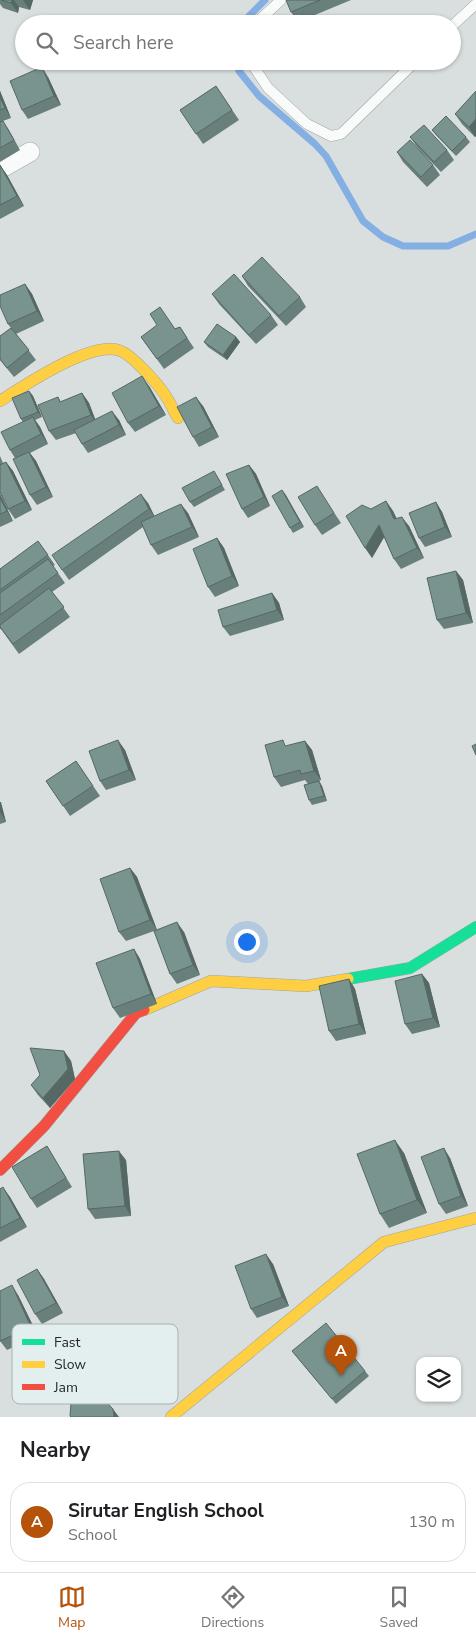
<!DOCTYPE html>
<style>
:root{--surface:#fff;--page:#f6f6f6;--text:#202124;--muted:#757577;--line:#e0e0e0;--accent:#b45309}
body{margin:0;font-family:"Nunito Sans",sans-serif;background:var(--page);color:var(--text)}
.controls{position:absolute;right:15px;bottom:15px;display:grid;overflow:hidden;border-radius:10px;box-shadow:0 1px 4px #0004}
.controls button{width:45px;height:45px;display:grid;place-items:center;padding:0;border:0;border-bottom:1px solid var(--line);background:var(--surface);color:var(--text);font:25px sans-serif}
.you{position:absolute;left:246px;top:941px;width:18px;height:18px;margin:-12px;border:4px solid #fff;border-radius:50%;background:#1a73e8;box-shadow:0 0 0 8px #1a73e833}
.badge{display:grid;place-items:center;width:32px;height:32px;border-radius:50%;background:var(--accent);color:#fff;font-size:16px;font-weight:700}
.pin{position:absolute;translate:-50% -41px;filter:drop-shadow(0 1px 2px #0008)}
.pin::after{content:'';position:absolute;top:26px;width:18px;height:15px;background:inherit;clip-path:polygon(0 0,100% 0,50% 100%)}
.list{margin:0;padding:0;list-style:none}
h2{display:flex;justify-content:space-between;align-items:center;height:65px;margin:0;padding:0 20px;font-size:21px}
h2 small{font-size:16px;font-weight:400;color:var(--muted)}
.list li{display:grid;grid-template-columns:32px 1fr auto;gap:15px;align-items:center;box-sizing:border-box;height:80px;margin:0 10px 10px;padding:0 10px;border:1px solid var(--line);border-radius:20px}
.list b{display:block;font-size:19px;white-space:nowrap}
.list p{margin:0;font-size:16px;white-space:nowrap;color:var(--muted)}
.list em{font-size:16px;font-style:normal;color:var(--muted)}
.icon{flex:none;width:28px;height:28px;fill:none;stroke:currentColor;stroke-width:2;stroke-linecap:round;stroke-linejoin:round}
.map{position:relative;flex:none;width:476px;height:1417px;overflow:hidden}
.search{position:absolute;background:var(--surface);box-shadow:0 1px 4px #0004;left:15px;right:15px;top:15px;height:55px;display:flex;align-items:center;gap:12px;box-sizing:border-box;padding:0 18px;border-radius:28px;color:var(--muted);font-size:19px}
.sheet{height:155px;background:var(--surface)}
nav{display:flex;justify-content:space-around;align-items:center;box-sizing:border-box;height:70px;border-top:1px solid var(--line);background:var(--surface);font-size:14px;color:var(--muted)}
nav a{display:grid;justify-items:center;gap:2px}
nav .on{color:var(--accent)}
.map>svg:first-child{display:block}
.lines{fill:none;stroke-linecap:round;stroke-linejoin:round}
.stream{stroke:#84afe2;stroke-width:7}
.lane-casing{stroke:#9fa4a4;stroke-width:11}
.street-casing{stroke:#9fa4a4;stroke-width:20}
.fast-casing{stroke:#9fa4a4;stroke-width:12}
.slow-casing{stroke:#9fa4a4;stroke-width:12}
.jam-casing{stroke:#9fa4a4;stroke-width:12}
.lane{stroke:#f9fafa;stroke-width:10}
.street{stroke:#f9fafa;stroke-width:19}
.fast{stroke:#16e098;stroke-width:11}
.slow{stroke:#ffcf43;stroke-width:11}
.jam{stroke:#f24e42;stroke-width:11}
.wall{fill:#687f7b}
.shaded-wall{fill:#556864}
.building{fill:#79948f;stroke:#556864}
.key{fill:#e3eeef;stroke:#aab2b3;stroke-width:1}
.key-label{font-size:14px;fill:#242728}
</style>
<div class="map">
<svg width="476" height="1417" viewBox="0 0 476 1417">
<rect width="100%" height="100%" fill="#d9dfdf"/>
<g class="lines">
<path class="stream" d="M241,24L265,0
M236,61L239,71L259,96L315,144L326,156L363,221L383,237L403,246H448L476,234"/>
<defs>
<path id="lane" d="M255,24L281,0
M452,26L476,4
M250,61L268,88L307,124L331,136L341,134L416,61"/>
<path id="street" d="M0,169L30,152"/>
<path id="fast" d="M348,979L410,968L476,927"/>
<path id="slow" d="M0,401C25,385 89,342 118,350C131,353 160,386 167,398C171,404 174,412 178,418
M144,1010L211,981L306,986L348,979
M171,1417L384,1242L476,1218"/>
<path id="jam" d="M0,1170L44,1126L136,1013L144,1010"/>
</defs>
<use href="#lane" class="lane-casing"/>
<use href="#street" class="street-casing"/>
<use href="#fast" class="fast-casing"/>
<use href="#slow" class="slow-casing"/>
<use href="#jam" class="jam-casing"/>
<use href="#lane" class="lane"/>
<use href="#street" class="street"/>
<use href="#fast" class="fast"/>
<use href="#slow" class="slow"/>
<use href="#jam" class="jam"/>
</g>
<path class="wall" d="M0,0H33L30,10L19,7L18,13L3,8L0,4Z
M286,0H351L298,22L291,12Z
M48,77L61,105L28,119L22,110Z
M216,86L239,120L203,144L180,110Z
M0,91L11,118L3,121L9,130L20,150L0,162Z
M476,91V136L475,137L462,124L455,114Z
M432,130L466,137L470,142L456,156L436,135Z
M410,137L447,150L454,160L441,172L417,147Z
M397,152L433,165L440,175L427,187L403,162Z
M0,165L7,175L24,206L0,219Z
M242,276L300,297L306,307L286,326L248,286Z
M25,284L32,294L44,321L16,334L36,360L14,377L0,360V336L11,328L8,324Z
M212,294L271,315L278,325L256,344L219,304Z
M180,327L194,348L164,369L141,337Z
M236,337L240,342L227,360L208,347L204,342Z
M149,386L166,415L135,432L128,423Z
M29,391L33,396L42,417L35,420L40,427L48,444L30,453L36,461L53,497L37,505L30,495L15,458L10,450L23,422L21,419Z
M82,393L89,403L95,419L119,420L126,435L88,453L82,444L76,433L56,440L49,431L58,397L61,402Z
M203,406L219,437L199,447L193,437Z
M0,456L3,463L6,462L13,471L32,510L15,519L8,509L0,492Z
M249,465L256,474L270,506L248,518L242,509Z
M217,476L225,490L194,507L190,502Z
M282,490L304,527L293,533L290,528Z
M0,494L13,521L0,527Z
M323,496L341,523L322,535L315,525Z
M386,501L393,511L397,519L409,526L424,558L401,569L394,559L384,537L372,558L371,509Z
M436,502L442,512L452,537L425,547L419,538Z
M148,503L154,516L188,513L199,537L158,555L151,545L143,527L69,580L62,570Z
M217,538L224,548L239,586L215,597L208,587Z
M38,541L55,565L53,566L65,583L52,592L70,617L19,654L1,629H0V569Z
M456,571L463,580L473,623L444,629L437,620Z
M272,593L279,603L284,620L230,636L223,627Z
M305,741L312,750L321,780L319,781L322,786L327,801L312,805L309,800L308,784L305,780L281,787L274,777L287,746Z
M125,750L136,780L106,790L100,781Z
M76,761L100,796L70,816L46,781Z
M0,802L6,822L0,824Z
M130,868L137,877L157,930L184,932L200,975L177,984L170,974L154,931L126,941L119,932Z
M134,949L140,959L157,1004L120,1018L113,1008Z
M422,974L429,983L440,1027L412,1034L405,1024Z
M349,979L355,989L366,1034L336,1041L329,1031Z
M64,1051L71,1061L75,1079L50,1108L38,1095L31,1085Z
M47,1146L53,1156L72,1187L37,1208L31,1199Z
M404,1153L427,1213L389,1228L380,1214Z
M450,1158L468,1206L446,1214L439,1204Z
M126,1160L131,1216L95,1219L88,1209Z
M0,1189L10,1197L27,1227L0,1242Z
M273,1264L289,1306L257,1318L251,1309Z
M37,1269L44,1279L63,1313L42,1324L35,1314Z
M1,1290L18,1295L38,1336L7,1350L0,1341Z
M292,1351L365,1371L369,1376L336,1404Z"/>
<path class="shaded-wall" d="M12,0H14L19,7L18,13L11,3Z
M23,0H33L30,10Z
M42,67L48,77L61,105L54,96Z
M0,91L11,118L5,108L0,97Z
M476,119V136L475,137L469,127Z
M0,165L7,175L24,206L17,196Z
M25,284L32,294L44,321L37,311Z
M236,337L240,342L227,360L223,355Z
M142,376L149,386L166,415L159,406Z
M29,391L33,396L42,417L38,412Z
M82,393L89,403L97,424L91,415Z
M196,397L203,406L219,437L212,427Z
M112,411L119,420L126,435L119,425Z
M33,417L40,427L48,444L41,434Z
M29,452L36,461L53,497L46,487Z
M6,462L13,471L32,510L25,501Z
M249,465L256,474L270,506L264,497Z
M282,490L286,495L304,527L300,522Z
M0,494L13,521L7,511L0,498Z
M141,494L148,503L156,519L149,509Z
M386,501L393,511L401,529L394,519Z
M436,502L442,512L452,537L445,527Z
M181,504L188,513L199,537L192,527Z
M402,517L409,526L424,558L417,548Z
M379,525L386,534L372,558L365,548Z
M217,538L224,548L239,586L232,576Z
M456,571L463,580L473,623L466,613Z
M272,593L279,603L284,620L277,610Z
M118,740L125,750L136,780L129,770Z
M305,741L312,750L321,780L314,771Z
M319,781L322,786L327,801L324,796Z
M0,802H1L6,822L0,812Z
M130,868L137,877L157,930L150,920Z
M177,922L184,932L200,975L193,965Z
M134,949L140,959L157,1004L151,994Z
M422,974L429,983L440,1027L433,1018Z
M349,979L355,989L366,1034L359,1024Z
M64,1051L71,1061L75,1079L50,1108L43,1098Z
M395,1140L404,1153L427,1213L417,1200Z
M444,1148L450,1158L468,1206L461,1196Z
M119,1151L126,1160L131,1216L125,1206Z
M3,1187L10,1197L27,1227L20,1218Z
M266,1254L273,1264L289,1306L282,1297Z
M37,1269L44,1279L63,1313L56,1303Z
M12,1285L18,1295L38,1336L31,1327Z
M113,1409L119,1417H114Z"/>
<path class="building" d="M1,0H12L11,3Z
M286,0H320L291,12Z
M42,67L54,96L22,110L10,81Z
M216,86L232,110L196,134L180,110Z
M476,91V119L469,127L455,114Z
M0,97L5,108L0,110Z
M446,116L466,137L452,151L432,130Z
M3,121L14,140L0,148V122Z
M424,125L447,150L434,162L410,137Z
M410,140L433,165L421,177L397,152Z
M0,165L17,196L0,205Z
M262,257L300,297L279,316L242,276Z
M234,274L271,315L249,335L212,294Z
M25,284L37,311L8,324L0,306V295Z
M160,307L175,329L180,327L187,338L157,359L141,337L157,325L150,314Z
M217,324L236,337L223,355L204,342Z
M11,328L29,350L7,368L0,359V336Z
M142,376L159,406L128,423L112,393Z
M29,391L38,412L21,419L12,398Z
M82,393L91,415L49,431L38,405L58,397L60,402Z
M196,397L212,427L193,437L177,407Z
M112,411L119,425L82,444L74,430Z
M33,417L41,434L10,450L1,432Z
M29,452L46,487L30,495L13,459Z
M6,462L25,501L8,509L0,492V465Z
M249,465L264,497L242,509L226,474Z
M214,471L222,485L190,502L182,488Z
M317,486L334,513L315,525L298,497Z
M282,490L300,522L290,528L272,496Z
M141,494L149,509L62,570L52,555Z
M0,498L7,511L0,514Z
M386,501L394,519L402,517L417,548L394,559L379,525L365,548L346,516L362,505L371,509Z
M436,502L445,527L419,538L409,513Z
M181,504L192,527L151,545L141,522Z
M217,538L232,576L208,587L193,549Z
M38,541L48,555L0,590V569Z
M48,559L58,573L0,615V593Z
M456,571L466,613L437,620L427,578Z
M49,588L64,607L13,644L0,627V625Z
M272,593L277,610L223,627L218,610Z
M118,740L129,770L100,781L89,751Z
M283,740L285,746L305,741L314,771L301,774L300,770L274,777L265,745Z
M476,744V755L472,746Z
M76,761L93,786L63,806L46,781Z
M319,781L324,796L309,800L304,785Z
M130,868L150,920L119,932L100,879Z
M177,922L193,965L170,974L154,931Z
M134,949L151,994L113,1008L96,963Z
M422,974L433,1018L405,1024L395,981Z
M349,979L359,1024L329,1031L319,986Z
M30,1048L64,1051L68,1069L43,1098L31,1085L40,1075Z
M395,1140L417,1200L380,1214L357,1154Z
M47,1146L66,1178L31,1199L12,1167Z
M444,1148L461,1196L439,1204L421,1157Z
M119,1151L125,1206L88,1209L83,1154Z
M3,1187L20,1218L0,1228V1189Z
M266,1254L282,1297L251,1309L235,1266Z
M37,1269L56,1303L35,1314L17,1280Z
M12,1285L31,1327L0,1341V1291Z
M326,1323L365,1371L332,1399L292,1351Z
M94,1389L113,1409L114,1417H71L70,1416L72,1390Z"/>
<rect x="12" y="1324" width="166" height="80" rx="8" class="key"/>
<rect x="22" y="1339" width="23" height="6" fill="#16e098"/>
<rect x="22" y="1361" width="23" height="7" fill="#ffcf43"/>
<rect x="22" y="1384" width="23" height="6" fill="#f24e42"/>
<g class="key-label">
<text x="54" y="1347">Fast</text>
<text x="54" y="1369">Slow</text>
<text x="54" y="1392">Jam</text>
</g>
</svg>
<div class="controls">
<button><svg class="icon" aria-label="layers" viewBox="0 0 24 24"><path d="M12 4l9 5-9 5-9-5zM3 14l9 5 9-5"/></svg></button>
</div>
<div class="you"></div>
<div class="pin badge" style="left:341px;top:1376px">A</div>
<div class="search"><svg class="icon" aria-label="search" viewBox="0 0 24 24"><circle cx="10" cy="10" r="6"/><path d="M15 15l6 6"/></svg>Search here</div>
</div>
<section class="sheet">
<h2>Nearby<small></small></h2>
<ul class="list">
<li><span class="badge">A</span><div><b>Sirutar English School</b><p>School</p></div><em>130 m</em></li>
</ul>
</section>
<nav>
<a class="on"><svg class="icon" aria-label="map" viewBox="0 0 24 24"><path d="M3 6l6-2 6 2 6-2v14l-6 2-6-2-6 2zM9 4v14M15 6v14"/></svg>Map</a>
<a><svg class="icon" aria-label="directions" viewBox="0 0 24 24"><path d="M12 3l9 9-9 9-9-9zM9 14v-3h6M13 9l2 2-2 2"/></svg>Directions</a>
<a><svg class="icon" aria-label="saved" viewBox="0 0 24 24"><path d="M7 4h10v16l-5-4-5 4z"/></svg>Saved</a>
</nav>
